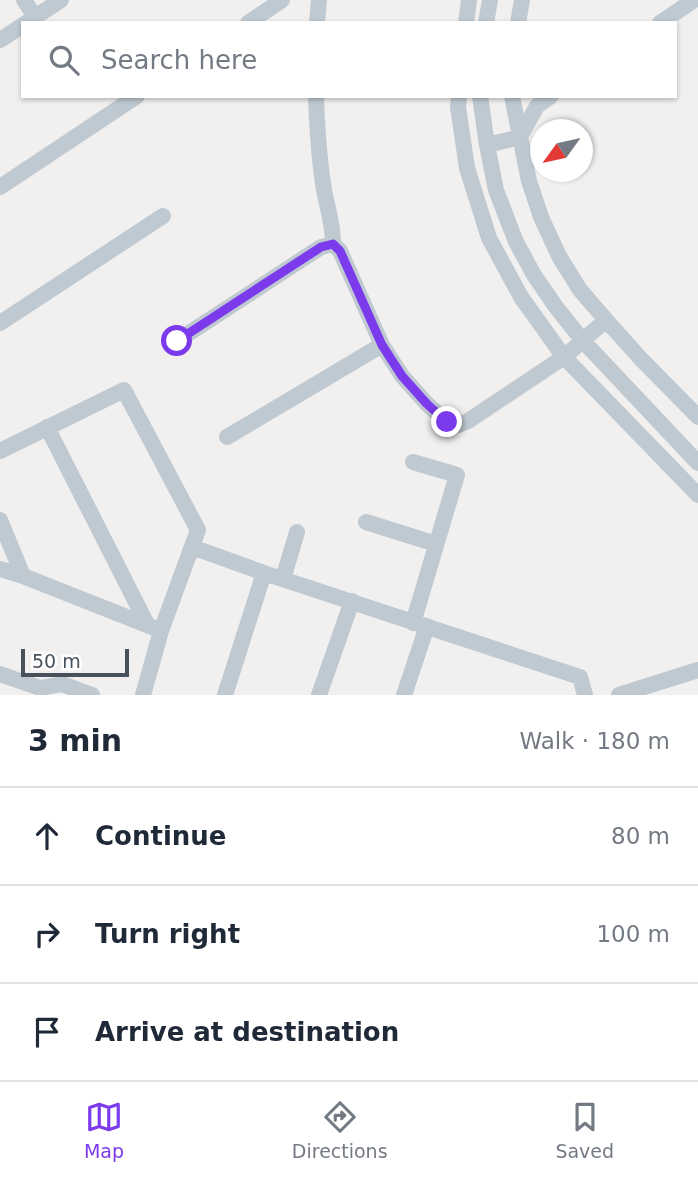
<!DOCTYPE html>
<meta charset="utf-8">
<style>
:root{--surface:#fff;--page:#f6f6f7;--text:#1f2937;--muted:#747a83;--line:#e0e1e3;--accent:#7c3aed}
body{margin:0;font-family:"DejaVu Sans",sans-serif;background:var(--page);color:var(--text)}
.compass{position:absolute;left:530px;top:119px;width:63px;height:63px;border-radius:50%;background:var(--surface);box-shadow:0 2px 5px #0004;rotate:237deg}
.scale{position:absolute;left:21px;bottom:18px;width:108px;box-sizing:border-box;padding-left:7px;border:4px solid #47525d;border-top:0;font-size:19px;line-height:24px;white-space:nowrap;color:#47525d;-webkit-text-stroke:5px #fff;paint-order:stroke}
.stop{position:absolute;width:21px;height:21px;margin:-16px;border:5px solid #7c3aed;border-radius:50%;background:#fff}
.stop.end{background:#7c3aed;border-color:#fff;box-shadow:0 2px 7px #0008}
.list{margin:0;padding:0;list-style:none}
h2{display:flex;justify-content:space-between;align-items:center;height:91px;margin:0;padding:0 28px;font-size:30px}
h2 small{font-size:23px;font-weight:400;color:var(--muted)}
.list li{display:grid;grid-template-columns:46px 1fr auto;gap:21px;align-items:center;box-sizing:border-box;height:98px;padding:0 28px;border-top:2px solid var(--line)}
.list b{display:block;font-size:26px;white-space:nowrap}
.list em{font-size:23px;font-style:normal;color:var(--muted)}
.icon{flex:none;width:38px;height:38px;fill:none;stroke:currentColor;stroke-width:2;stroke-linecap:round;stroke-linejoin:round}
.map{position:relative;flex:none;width:698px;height:695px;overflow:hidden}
.search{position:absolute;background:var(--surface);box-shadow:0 2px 5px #0004;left:21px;right:21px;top:21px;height:77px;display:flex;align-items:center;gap:18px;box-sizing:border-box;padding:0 24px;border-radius:0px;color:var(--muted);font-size:26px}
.sheet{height:385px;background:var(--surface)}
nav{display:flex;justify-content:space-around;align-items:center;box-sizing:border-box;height:98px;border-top:2px solid var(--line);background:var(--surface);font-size:19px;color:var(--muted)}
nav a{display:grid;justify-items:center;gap:4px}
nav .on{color:var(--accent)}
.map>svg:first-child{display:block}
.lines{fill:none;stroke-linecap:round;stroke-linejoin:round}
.minor{stroke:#bfc9d1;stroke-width:16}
.route{stroke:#7c3aed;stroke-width:9}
</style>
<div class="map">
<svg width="698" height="695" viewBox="0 0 698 695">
<rect width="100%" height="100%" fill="#f2efef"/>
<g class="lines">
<path class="minor" d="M24,0L35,17
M26,23L61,0
M248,23L282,0
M317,23L319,0
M466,23L469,0
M486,23L490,0
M518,23L522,0
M660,23L694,0
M0,40L23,25
M316,96C317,127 319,159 324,190C328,210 333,224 333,244L340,251L382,345L402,376L427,404L447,422L459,425L468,421L564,357L606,320
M459,96L458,107L467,168L489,238L521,297L564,357L698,495
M480,96L487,145L496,190L516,242L534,275L556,307L583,341L698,463
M512,96L529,181L541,217L559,256L580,290L606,320L641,359L698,417
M487,145L520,137L537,106L551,96
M0,187L137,96
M0,323L163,216
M177,341L321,247L333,244
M47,427L148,626
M227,437L382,345
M0,451L124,390L198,530L161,631L143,695
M413,462L457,475L413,623
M0,520L23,576
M366,522L436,544
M192,547L264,573L580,677L585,695
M0,569L23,576L152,627
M283,579L297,532
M0,674L40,688L62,684L92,695
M225,695L264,573
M319,695L352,601
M404,695L427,626
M619,695L698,670"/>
</g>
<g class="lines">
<path class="route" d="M177,341L321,247L333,244L340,251L382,345L402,376L427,404L447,422"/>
</g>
</svg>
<svg class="compass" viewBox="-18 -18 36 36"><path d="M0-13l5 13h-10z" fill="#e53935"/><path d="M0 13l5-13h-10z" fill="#747a83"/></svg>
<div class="scale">50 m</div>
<div class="stop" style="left:177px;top:341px"></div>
<div class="stop end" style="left:447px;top:422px"></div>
<div class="search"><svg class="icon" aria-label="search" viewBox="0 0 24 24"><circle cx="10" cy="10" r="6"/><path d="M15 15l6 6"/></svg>Search here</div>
</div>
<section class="sheet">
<h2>3 min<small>Walk · 180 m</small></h2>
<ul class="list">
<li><svg class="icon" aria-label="ahead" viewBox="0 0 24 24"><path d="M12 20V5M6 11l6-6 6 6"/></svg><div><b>Continue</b></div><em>80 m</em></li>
<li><svg class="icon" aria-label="right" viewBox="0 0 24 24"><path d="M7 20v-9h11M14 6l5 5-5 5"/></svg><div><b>Turn right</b></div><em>100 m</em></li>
<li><svg class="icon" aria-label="arrive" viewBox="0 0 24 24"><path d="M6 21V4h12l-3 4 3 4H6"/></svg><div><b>Arrive at destination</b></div></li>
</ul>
</section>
<nav>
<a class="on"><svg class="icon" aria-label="map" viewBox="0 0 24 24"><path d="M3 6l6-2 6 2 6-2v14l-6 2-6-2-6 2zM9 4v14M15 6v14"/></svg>Map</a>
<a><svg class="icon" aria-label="directions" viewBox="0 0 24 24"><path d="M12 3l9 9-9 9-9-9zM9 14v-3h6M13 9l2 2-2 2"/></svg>Directions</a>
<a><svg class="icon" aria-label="saved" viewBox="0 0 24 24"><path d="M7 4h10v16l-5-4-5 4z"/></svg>Saved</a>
</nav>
